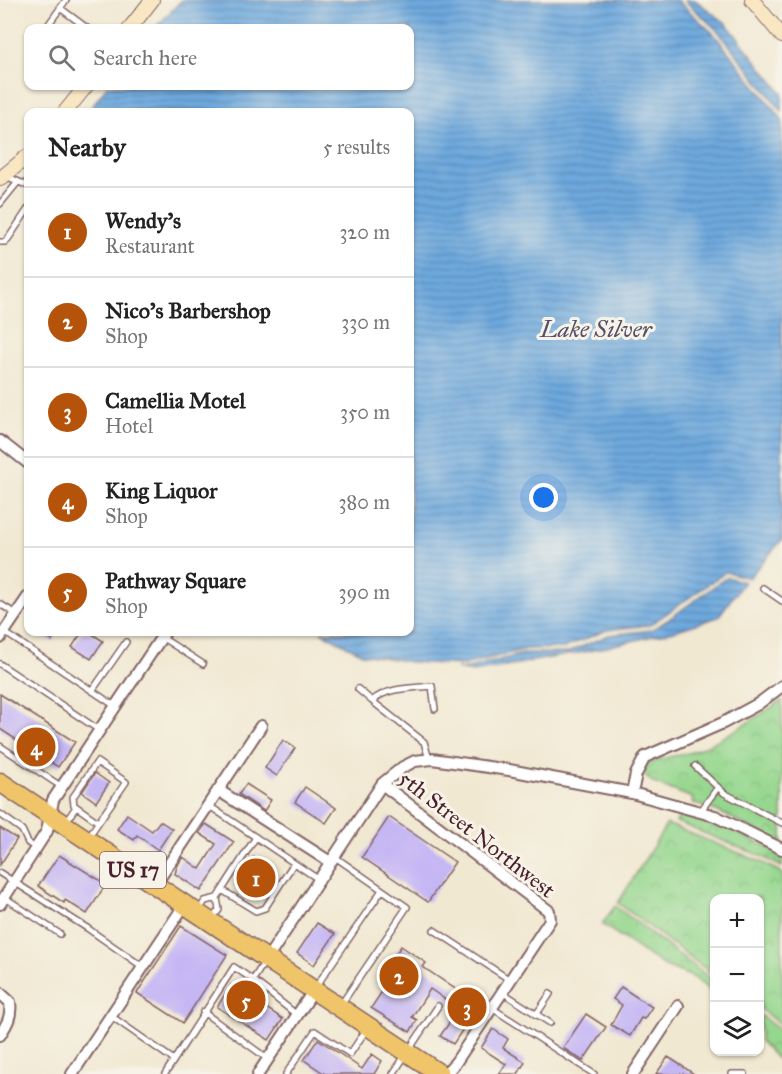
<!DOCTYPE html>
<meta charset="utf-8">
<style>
:root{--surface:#fff;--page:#f2f2f2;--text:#222;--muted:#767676;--line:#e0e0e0;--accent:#b45309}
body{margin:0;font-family:"IM FELL Great Primer",serif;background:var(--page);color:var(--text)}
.controls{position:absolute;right:18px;bottom:18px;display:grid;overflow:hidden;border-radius:12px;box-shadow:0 2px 4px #0004}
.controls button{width:54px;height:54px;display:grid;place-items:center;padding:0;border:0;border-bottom:2px solid var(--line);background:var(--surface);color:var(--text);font:30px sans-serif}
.you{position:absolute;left:544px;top:498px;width:21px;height:21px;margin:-15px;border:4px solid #fff;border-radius:50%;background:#1a73e8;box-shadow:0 0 0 9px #1a73e833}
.badge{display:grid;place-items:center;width:39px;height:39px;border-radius:50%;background:var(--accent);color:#fff;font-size:20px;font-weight:700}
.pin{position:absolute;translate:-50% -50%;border:3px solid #fff;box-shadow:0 2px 6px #0006}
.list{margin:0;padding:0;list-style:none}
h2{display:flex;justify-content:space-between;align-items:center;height:78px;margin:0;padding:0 24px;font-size:26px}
h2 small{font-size:20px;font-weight:400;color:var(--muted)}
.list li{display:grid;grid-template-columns:39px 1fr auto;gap:18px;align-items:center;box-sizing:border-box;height:90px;padding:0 24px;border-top:2px solid var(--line)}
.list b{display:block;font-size:22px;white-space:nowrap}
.list p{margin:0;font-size:20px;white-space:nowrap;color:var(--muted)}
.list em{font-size:20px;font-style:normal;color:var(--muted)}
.icon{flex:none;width:33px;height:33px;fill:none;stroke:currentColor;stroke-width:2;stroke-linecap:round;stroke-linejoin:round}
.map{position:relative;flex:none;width:782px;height:1074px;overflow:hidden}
.search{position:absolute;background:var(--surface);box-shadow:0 2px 4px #0004;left:24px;top:24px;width:390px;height:66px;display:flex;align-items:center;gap:15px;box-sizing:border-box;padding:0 21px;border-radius:12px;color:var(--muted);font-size:22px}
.panel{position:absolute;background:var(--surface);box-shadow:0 2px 4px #0004;left:24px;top:108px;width:390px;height:528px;border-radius:12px}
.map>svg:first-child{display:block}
.park{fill:url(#park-crowns);stroke:#707b5c;stroke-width:1.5}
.water{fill:url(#water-rules);stroke:#5c6484;stroke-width:1.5}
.building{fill:#c5b6f4}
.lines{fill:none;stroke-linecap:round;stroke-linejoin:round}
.lane-casing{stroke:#846565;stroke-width:8}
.street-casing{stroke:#846565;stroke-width:14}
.secondary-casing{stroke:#846565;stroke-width:16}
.highway-casing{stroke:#846565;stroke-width:21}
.lane{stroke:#fff;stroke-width:5}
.street{stroke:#fff;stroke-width:10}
.secondary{stroke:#f9e7c3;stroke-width:14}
.highway{stroke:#f0c469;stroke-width:18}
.labels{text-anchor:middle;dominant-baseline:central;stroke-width:6;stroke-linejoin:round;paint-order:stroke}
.shield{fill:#f7f3e8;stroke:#7e5f64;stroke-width:1.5}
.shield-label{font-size:21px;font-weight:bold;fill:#4a1f2b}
.street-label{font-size:22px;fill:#4a1f2b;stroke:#f7f3e8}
.water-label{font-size:24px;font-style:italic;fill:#564f6a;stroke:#f7f3e8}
</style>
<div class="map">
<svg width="782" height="1074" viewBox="0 0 782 1074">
<defs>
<pattern id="park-crowns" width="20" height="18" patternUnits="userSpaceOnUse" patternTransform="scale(1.5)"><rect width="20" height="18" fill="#95d78e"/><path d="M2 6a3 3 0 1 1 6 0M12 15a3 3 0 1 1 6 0" fill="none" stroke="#82b87b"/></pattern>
<pattern id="water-rules" width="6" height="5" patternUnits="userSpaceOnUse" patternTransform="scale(1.5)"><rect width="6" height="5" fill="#6da9de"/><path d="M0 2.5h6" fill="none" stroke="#5c89b4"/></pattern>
</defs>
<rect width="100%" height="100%" fill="#f7f3e8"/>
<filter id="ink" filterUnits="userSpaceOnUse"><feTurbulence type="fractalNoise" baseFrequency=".0167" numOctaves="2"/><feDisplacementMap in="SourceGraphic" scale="12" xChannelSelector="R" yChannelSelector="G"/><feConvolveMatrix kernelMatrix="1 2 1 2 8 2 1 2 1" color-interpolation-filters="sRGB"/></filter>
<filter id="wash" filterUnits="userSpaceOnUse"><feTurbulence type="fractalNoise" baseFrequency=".008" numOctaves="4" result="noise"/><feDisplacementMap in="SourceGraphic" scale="24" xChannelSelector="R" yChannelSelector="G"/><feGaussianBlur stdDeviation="1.35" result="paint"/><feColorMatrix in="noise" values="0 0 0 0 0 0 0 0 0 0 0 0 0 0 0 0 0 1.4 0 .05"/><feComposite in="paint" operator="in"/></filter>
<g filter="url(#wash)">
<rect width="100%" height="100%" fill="#f1e8d1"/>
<path class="park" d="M782,700V843L717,811L692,803L693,798L656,784L644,776L646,766C660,756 677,757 694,751C723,740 756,718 782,700Z
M689,814L713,821L782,854V867L761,856L676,822L681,815Z
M667,824L759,861L782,873V1026L760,1009V898H714V975L618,903Z
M615,906L714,981V994L693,977L663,965L602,924Z
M760,1015L782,1032V1061L776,1058L760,1041Z"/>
<path class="water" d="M182,0H677L714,34L782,119V540L749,578L726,572L650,625L607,630L564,648L526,649L463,665L411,662L362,654L321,632H410V112H88L107,86H410V28H155Z
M684,0H695L726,23L782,93V111L718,31Z
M727,577L744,582L718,617L674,631L589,651L473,672L457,669H464L527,653H567L609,635L651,630L666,621Z"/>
<g id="blocks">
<path class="building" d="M39,632H58L52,641Z
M82,632H89L103,641L91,659L72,647Z
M0,694L75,742L58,767L0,729Z
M283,740L295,748L277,776L265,768Z
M95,773L109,783L96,802L82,792Z
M246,784L271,800L264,811L239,794Z
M305,787L336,808L326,823L295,802Z
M127,814L152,831L160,821L172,829L158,850L137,835L134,840L117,829Z
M389,817L455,862L428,902L362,857Z
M206,824L234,842L201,891L175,874L177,866L183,857L200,869L216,844L199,833Z
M0,828L17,839L0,865Z
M59,855L106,884L87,914L65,900L64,903L38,886Z
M254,857L275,871L258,898L237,884Z
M317,923L335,934L314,965L297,953Z
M181,926L227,955L183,1023L137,993Z
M401,946L426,963L423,967L479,1005L453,1044L440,1036L459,1009L430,989L412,1017L417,1020L410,1032L371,1008L397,969L389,963Z
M231,985L283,1019L269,1040L217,1007Z
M621,987L652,1007L644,1019L641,1018L630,1036L611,1025L622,1005L613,999Z
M586,1014L606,1027L583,1061L563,1048Z
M493,1029L508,1039L503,1048L525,1062L518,1074H499L506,1064L481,1048Z
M318,1039L362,1069L372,1054L382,1061L374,1074H325L304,1060Z
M668,1057L679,1064L694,1074H656Z"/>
</g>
</g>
<g filter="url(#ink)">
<use href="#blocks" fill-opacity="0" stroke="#846565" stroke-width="1.5"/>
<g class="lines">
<defs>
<path id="lane" d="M60,8L87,28
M46,28L66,0
M6,176L28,186
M0,204L18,182
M0,242H5L8,239L28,209
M763,588L782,601
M0,604L16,614
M4,632L115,706
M161,637L203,664
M0,664L99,730
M358,689L372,701
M92,691L126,642
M0,746L62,787
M429,759L424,742L372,701C387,687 413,688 432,686L435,709
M695,766L724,793L782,823
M208,805L294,863L265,908L256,911L222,890L217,898
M700,812L718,787
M0,814L22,830L28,843L36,848
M65,823L76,807
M89,836L126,782L97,762L73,797L74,805L98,822
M335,857L407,907L340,1006
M294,863L318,879
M0,873L87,928L143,967
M222,890L256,837
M4,897L60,934
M199,910L205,901L217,898L219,910L211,920
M434,930L510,980
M253,980L297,1015
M315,988L382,890
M502,992L550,1023
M492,1008L594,1074
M203,1012L268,1059
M536,1015L550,994
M111,1016L174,1060
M165,1074L234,967L253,980L265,961
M286,1074L315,1031L350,1054L366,1030
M393,1074L438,1006
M732,1074H745"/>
<path id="street" d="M0,441L28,463
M0,638L28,597
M382,784L549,911L550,920L456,1062L445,1074
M218,790L330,862
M632,793L636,774L645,757L723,723L758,704L782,686
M155,885L261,726
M0,904L47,831L53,800L165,632
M267,959L382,784L403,767L415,761L432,759L509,770L632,793L693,810L715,816L782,849
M0,993L10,1002C12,1016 7,1024 0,1035
M72,1074L185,904
M258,1074L314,990
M633,1074L678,1006"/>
<path id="secondary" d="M752,0L782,36
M130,28L152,0
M65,112L86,86
M0,179L28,156"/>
<path id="highway" d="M0,782L440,1074"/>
</defs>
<use href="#lane" class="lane-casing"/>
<use href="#street" class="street-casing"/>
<use href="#secondary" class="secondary-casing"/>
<use href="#highway" class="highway-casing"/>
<use href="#lane" class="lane"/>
<use href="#street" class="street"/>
<use href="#secondary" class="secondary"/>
<use href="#highway" class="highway"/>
</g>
</g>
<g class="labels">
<rect class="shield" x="100" y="852" width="66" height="36" rx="4.5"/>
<g class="shield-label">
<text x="133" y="870">US 17</text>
</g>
<g class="street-label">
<text transform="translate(477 834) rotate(38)">5th Street Northwest</text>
</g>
<g class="water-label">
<text x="596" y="329">Lake Silver</text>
</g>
</g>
</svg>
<div class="controls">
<button>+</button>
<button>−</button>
<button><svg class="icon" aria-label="layers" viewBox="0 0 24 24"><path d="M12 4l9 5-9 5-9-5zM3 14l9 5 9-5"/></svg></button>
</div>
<div class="you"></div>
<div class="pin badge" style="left:256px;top:878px">1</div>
<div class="pin badge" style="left:399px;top:976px">2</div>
<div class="pin badge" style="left:467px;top:1007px">3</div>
<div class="pin badge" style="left:36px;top:747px">4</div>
<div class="pin badge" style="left:246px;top:1000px">5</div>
<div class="search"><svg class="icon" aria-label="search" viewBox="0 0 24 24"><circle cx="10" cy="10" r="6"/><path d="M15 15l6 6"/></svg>Search here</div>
<section class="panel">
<h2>Nearby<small>5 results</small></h2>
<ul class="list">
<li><span class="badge">1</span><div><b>Wendy's</b><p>Restaurant</p></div><em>320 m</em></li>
<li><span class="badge">2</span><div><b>Nico's Barbershop</b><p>Shop</p></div><em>330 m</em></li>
<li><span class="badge">3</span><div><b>Camellia Motel</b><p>Hotel</p></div><em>350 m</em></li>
<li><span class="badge">4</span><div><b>King Liquor</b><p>Shop</p></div><em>380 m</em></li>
<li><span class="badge">5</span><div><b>Pathway Square</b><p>Shop</p></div><em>390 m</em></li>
</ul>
</section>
</div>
